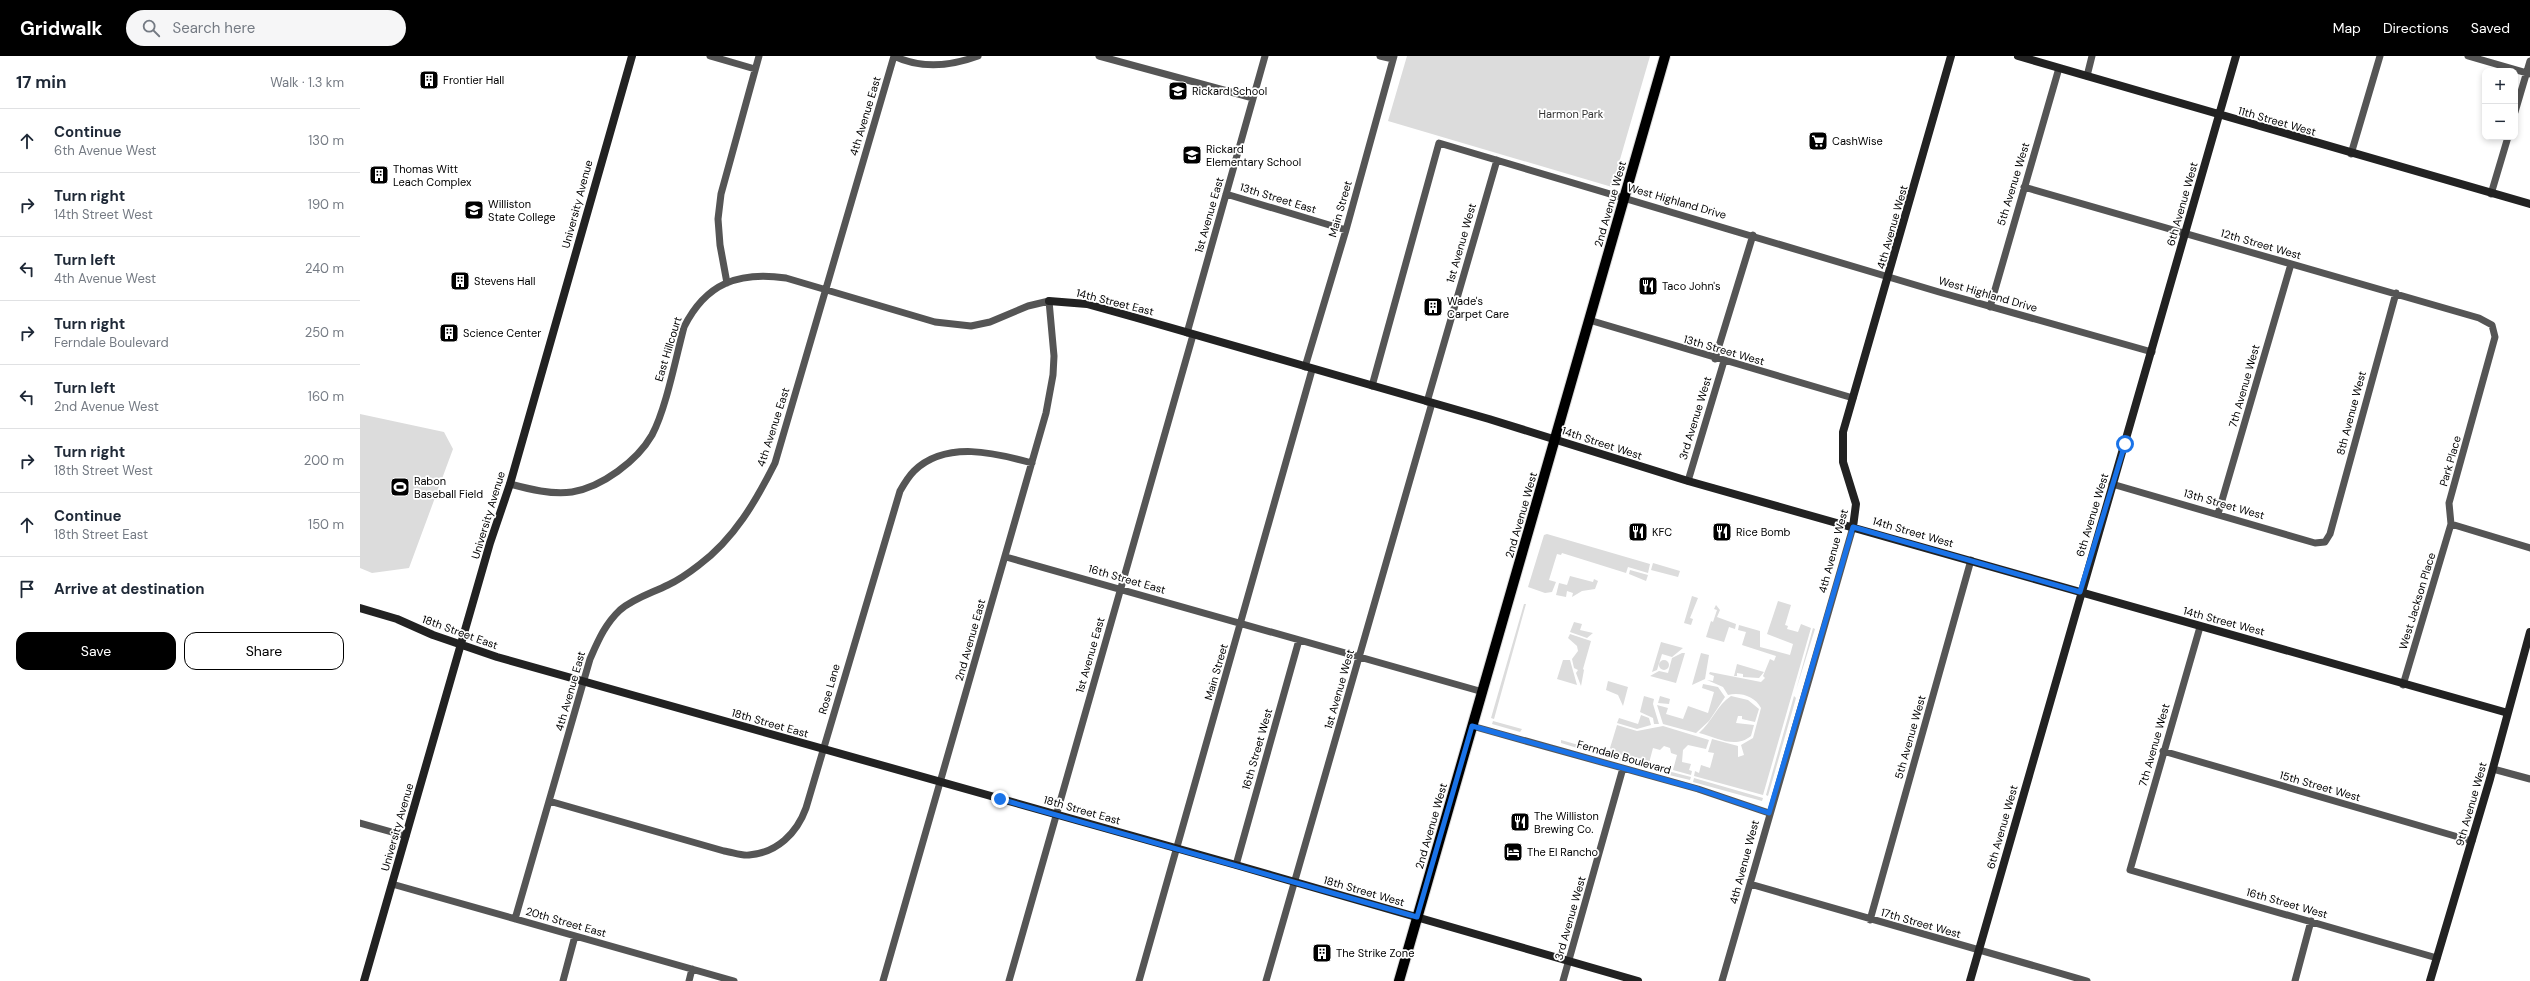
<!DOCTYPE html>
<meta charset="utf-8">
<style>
:root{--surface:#fff;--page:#f6f6f7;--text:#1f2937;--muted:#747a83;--line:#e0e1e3;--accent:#000}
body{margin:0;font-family:"DM Sans",sans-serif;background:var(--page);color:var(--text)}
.controls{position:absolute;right:12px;top:12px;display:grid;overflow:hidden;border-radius:8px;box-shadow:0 2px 6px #0003}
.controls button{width:36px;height:36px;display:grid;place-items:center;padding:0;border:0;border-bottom:1px solid var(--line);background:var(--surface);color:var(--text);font:20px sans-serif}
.stop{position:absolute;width:12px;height:12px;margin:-9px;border:3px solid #1a73e8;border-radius:50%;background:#fff}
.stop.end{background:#1a73e8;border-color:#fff;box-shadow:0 1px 4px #0008}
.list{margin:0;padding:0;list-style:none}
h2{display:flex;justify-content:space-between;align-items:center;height:52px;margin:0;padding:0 16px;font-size:17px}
h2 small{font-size:13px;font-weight:400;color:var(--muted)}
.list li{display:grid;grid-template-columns:26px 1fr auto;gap:12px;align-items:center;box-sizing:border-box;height:64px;padding:0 16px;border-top:1px solid var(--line)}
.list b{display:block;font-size:15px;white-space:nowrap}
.list p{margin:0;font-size:13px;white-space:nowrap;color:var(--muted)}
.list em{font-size:13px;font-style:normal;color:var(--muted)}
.actions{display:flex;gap:8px;padding:12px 16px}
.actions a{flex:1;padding:9px 0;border:1px solid var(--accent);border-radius:12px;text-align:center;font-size:14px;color:var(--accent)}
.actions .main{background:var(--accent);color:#fff}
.icon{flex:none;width:22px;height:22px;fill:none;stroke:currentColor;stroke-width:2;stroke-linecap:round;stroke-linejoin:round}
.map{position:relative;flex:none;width:2170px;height:925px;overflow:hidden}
header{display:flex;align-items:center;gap:24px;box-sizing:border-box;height:56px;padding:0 20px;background:var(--accent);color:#fff}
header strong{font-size:19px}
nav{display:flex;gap:22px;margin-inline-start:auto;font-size:14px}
.search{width:280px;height:36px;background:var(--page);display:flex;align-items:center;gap:10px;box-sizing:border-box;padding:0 14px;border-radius:22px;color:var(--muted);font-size:15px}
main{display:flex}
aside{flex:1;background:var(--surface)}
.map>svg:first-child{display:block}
.green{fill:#dcdcdc}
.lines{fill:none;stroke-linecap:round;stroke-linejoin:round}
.primary-casing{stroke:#dbdbdb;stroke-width:12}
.street{stroke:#555;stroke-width:7}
.secondary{stroke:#222;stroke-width:8}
.primary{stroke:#000;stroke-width:10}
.route{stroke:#1a73e8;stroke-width:5}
.labels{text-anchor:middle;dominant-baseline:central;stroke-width:3.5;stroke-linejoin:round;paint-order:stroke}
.poi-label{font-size:11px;fill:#000;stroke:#fff;text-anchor:start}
.park-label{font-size:11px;fill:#333;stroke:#fff}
.street-label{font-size:11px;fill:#000;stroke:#fff}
</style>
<header>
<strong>Gridwalk</strong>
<div class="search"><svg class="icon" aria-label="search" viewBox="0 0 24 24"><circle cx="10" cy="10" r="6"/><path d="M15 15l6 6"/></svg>Search here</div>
<nav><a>Map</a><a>Directions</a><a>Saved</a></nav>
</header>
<main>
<aside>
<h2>17 min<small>Walk · 1.3 km</small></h2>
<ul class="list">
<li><svg class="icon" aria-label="ahead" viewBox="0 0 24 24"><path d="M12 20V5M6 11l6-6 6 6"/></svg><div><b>Continue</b><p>6th Avenue West</p></div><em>130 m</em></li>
<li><svg class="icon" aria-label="right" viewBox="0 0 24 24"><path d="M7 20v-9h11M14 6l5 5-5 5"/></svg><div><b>Turn right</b><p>14th Street West</p></div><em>190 m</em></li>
<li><svg class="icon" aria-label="left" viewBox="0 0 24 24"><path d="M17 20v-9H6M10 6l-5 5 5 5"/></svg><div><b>Turn left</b><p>4th Avenue West</p></div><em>240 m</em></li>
<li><svg class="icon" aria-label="right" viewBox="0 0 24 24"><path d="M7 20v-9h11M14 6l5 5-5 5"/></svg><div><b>Turn right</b><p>Ferndale Boulevard</p></div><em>250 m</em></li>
<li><svg class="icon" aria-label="left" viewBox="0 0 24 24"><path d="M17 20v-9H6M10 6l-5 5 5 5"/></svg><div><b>Turn left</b><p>2nd Avenue West</p></div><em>160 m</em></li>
<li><svg class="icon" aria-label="right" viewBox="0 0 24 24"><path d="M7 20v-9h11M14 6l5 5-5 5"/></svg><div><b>Turn right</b><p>18th Street West</p></div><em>200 m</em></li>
<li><svg class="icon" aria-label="ahead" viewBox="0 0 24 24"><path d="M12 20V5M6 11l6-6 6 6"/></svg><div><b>Continue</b><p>18th Street East</p></div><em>150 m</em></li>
<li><svg class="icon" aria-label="arrive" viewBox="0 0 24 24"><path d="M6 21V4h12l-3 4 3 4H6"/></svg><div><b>Arrive at destination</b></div></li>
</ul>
<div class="actions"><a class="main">Save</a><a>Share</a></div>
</aside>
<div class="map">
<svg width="2170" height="925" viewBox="0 0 2170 925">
<rect width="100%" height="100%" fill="#fff"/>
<path class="green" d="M1047,0H1290L1252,131L1028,65Z
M0,358L84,376L93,393L49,512L12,517L0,512Z
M1187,478L1290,508L1288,517L1268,511L1266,517L1202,497L1201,499L1197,498L1189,524L1196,526L1192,536L1185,537L1168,531L1184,479Z
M1293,507L1320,515L1318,521L1291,514Z
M1270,514L1288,519L1286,525L1269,518Z
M1210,520L1233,526L1234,523L1238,525L1235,533L1222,535L1212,541L1213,537L1207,535L1206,541L1196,539L1199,527L1207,529Z
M1332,540L1338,542L1330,562L1333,563L1331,569L1324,567Z
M1418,545L1431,549L1425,569L1428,570L1427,573L1438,576L1441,568L1451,572L1403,739L1334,720L1335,715L1339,717L1341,709L1350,712L1354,697L1348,696L1352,683L1378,690V701L1384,699L1381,689L1393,682L1401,652C1395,640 1380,636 1368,639L1363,631L1347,624L1353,625L1354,620L1349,618L1350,616L1401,626L1405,622L1403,620L1410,603L1414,605L1416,600L1382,589L1386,576L1378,574L1379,569L1400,575V591L1430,599L1433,588L1407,578Z
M1164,548H1166L1134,663L1131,662Z
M1356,549L1360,554L1357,561L1376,568L1375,573L1369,571L1364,586L1346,581L1351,565L1353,566L1357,554L1354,553Z
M1214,566L1222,568L1220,574L1233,577L1227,582L1210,576Z
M1453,572L1455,573L1436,634Z
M1210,578L1231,585L1223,613L1224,614L1221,630L1216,617L1218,614L1214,612L1212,603L1218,595L1217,590L1208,582Z
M1301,586L1323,592L1312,601L1302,598L1297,614L1292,616Z
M1322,597H1325L1316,627L1290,620L1299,615L1308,617L1312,602Z
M1341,597L1349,599L1345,623L1332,629Z
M1299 609a5 5 0 1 1 10 0a5 5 0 1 1-10 0Z
M1203,604H1210L1217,629L1197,623Z
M1377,608L1404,616L1399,622L1383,621V618L1377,617V620H1374Z
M1248,625L1268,631L1263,650L1258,639L1246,634Z
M1343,628L1358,631L1365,641L1349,665L1336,677L1303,668L1297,649L1308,652L1306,658L1323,663L1328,650L1348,657L1354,636L1342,632Z
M1284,640L1294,643L1293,648L1299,668H1294L1293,662L1280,656Z
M1300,640L1310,643L1309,648L1298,647Z
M1371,640L1388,644L1399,653L1395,666L1382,663V660H1378L1376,667L1394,669L1391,680C1375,693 1358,682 1339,677C1352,666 1357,649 1371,640Z
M1434,640L1436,642L1408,740L1406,739Z
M1281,659L1289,662L1291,669L1277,673L1257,667L1259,662L1278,668Z
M1133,665L1162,673L1160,676L1132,668Z
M1257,669L1277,675L1303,670L1349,684L1346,693L1328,689L1323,694L1322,706L1331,708L1329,714L1332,715L1331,719L1313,714L1317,699L1311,697L1310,692L1304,690L1300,694L1293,692L1289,707L1252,696V694L1250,692Z
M1201,684L1229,692L1230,696L1201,687Z
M1248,698L1275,705L1274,709L1248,701Z
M1304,714L1331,721L1330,724L1305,718Z
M1334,722L1403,742L1402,745L1333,726Z"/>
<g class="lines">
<defs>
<path id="primary" d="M1039,925L1305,0"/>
</defs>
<use href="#primary" class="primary-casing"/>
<path class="street" d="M350,0L395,13
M534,0C561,13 591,10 618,0
M739,0L893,42
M1020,0L1033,3
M2108,0L2170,18
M1727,20L1732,0
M2155,56L2170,5
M1991,98L2020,0
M1664,131L2119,262L2132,269L2135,281L2089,447L2091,468
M866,138L986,174
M2131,138L2148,81
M367,227L360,189L358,163L361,138L399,0
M1630,251L1699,12
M1229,264L1493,342
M827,277L905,0
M1355,303L1393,179
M945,311L986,174L1034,0
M1012,330L1079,87L1579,236L1792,296
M1067,346L1137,104
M1328,425L1364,305
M150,428C169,433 192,439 212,436C242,431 277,405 292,379C306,353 316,301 324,271C346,227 379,215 426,222L575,266L611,270L630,266L668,250L689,245L694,300L693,319L686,357L523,925
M1752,428L1955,487L1965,486L1970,478L2036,237
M1858,458L1931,208
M2091,468L2170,492
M646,501L1123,636
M1840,571L1770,814L2077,902
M2043,629L2091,468
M1112,670L1338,733L1409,757
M1803,695L2112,785
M2133,713L2170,723
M189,745L364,795C372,796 381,800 389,799C417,797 437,777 446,752L540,435C544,428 549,420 554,415C586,384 636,397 672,407
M0,767L46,780
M876,809L939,584
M32,828L374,925
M1390,828L1727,925
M155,863L230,603C238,585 245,568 260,554C274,542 292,537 308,529C319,524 330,516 339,509C374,483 396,445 415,407L534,0
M1510,864L1611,504
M203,925L215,880
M329,925L332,913
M649,925L833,279
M779,925L952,314
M906,925L1072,347
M1203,925L1263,712
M1362,925L1493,471
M1935,925L1951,865"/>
<path class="secondary" d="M1658,0L2170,148
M689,245L727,248L777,262L1129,363L1328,425L2148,657
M1493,471L1496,448L1483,406V376L1591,0
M0,552L37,563L73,579L137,601L876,809L1278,925
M4,925L130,487L150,428L272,0
M1610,925L1876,0
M2070,925L2130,723L2170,576"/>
<use href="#primary" class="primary"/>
</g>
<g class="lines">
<path class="route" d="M640,743L1057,861L1112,670L1338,733L1409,757L1493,471L1720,536L1765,388"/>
</g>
<defs>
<symbol id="building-square" viewBox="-11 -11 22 22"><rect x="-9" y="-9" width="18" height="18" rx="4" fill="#000" stroke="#fff"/><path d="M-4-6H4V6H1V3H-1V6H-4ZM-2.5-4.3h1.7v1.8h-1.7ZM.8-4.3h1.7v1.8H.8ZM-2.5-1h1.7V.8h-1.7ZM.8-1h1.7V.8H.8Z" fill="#fff"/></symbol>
<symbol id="school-square" viewBox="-11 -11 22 22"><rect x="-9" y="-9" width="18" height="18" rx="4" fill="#000" stroke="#fff"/><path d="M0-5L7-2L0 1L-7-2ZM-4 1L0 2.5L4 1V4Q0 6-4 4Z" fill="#fff"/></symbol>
<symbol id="supermarket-square" viewBox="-11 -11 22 22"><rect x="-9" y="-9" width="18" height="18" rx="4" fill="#000" stroke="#fff"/><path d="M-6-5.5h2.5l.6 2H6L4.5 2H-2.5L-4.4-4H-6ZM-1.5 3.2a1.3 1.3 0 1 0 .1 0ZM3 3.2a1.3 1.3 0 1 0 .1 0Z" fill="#fff"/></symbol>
<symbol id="university-square" viewBox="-11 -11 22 22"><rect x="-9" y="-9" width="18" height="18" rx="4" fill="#000" stroke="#fff"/><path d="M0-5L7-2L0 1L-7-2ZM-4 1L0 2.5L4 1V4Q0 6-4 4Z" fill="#fff"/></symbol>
<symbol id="restaurant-square" viewBox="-11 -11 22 22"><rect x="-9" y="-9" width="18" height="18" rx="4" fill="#000" stroke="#fff"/><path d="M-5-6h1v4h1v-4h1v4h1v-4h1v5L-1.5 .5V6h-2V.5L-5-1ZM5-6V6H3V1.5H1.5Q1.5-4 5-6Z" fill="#fff"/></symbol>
<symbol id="stadium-square" viewBox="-11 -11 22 22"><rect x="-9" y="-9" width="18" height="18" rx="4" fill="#000" stroke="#fff"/><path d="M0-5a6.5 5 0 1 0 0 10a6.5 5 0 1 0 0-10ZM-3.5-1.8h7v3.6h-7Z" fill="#fff"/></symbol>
<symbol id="hotel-square" viewBox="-11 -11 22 22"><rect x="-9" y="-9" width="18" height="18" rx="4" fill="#000" stroke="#fff"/><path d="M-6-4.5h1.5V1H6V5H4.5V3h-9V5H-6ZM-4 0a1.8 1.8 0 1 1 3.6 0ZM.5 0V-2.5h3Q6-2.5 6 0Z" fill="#fff"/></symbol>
</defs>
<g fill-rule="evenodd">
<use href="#building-square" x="58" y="13" width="22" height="22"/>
<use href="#school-square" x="807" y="24" width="22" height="22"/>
<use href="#supermarket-square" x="1447" y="74" width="22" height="22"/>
<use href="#school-square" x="821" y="88" width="22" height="22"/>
<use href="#building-square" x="8" y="108" width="22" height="22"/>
<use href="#university-square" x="103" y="143" width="22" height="22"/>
<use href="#building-square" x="89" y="214" width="22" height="22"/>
<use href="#restaurant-square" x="1277" y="219" width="22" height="22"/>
<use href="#building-square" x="1062" y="240" width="22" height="22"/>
<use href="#building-square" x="78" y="266" width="22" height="22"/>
<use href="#stadium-square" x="29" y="420" width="22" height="22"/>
<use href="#restaurant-square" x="1267" y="465" width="22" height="22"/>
<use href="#restaurant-square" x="1351" y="465" width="22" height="22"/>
<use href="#restaurant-square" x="1149" y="755" width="22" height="22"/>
<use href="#hotel-square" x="1142" y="785" width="22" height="22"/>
<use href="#building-square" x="951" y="886" width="22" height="22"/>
</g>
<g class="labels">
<g class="poi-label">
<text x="83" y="24">Frontier Hall</text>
<text x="832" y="35">Rickard School</text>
<text x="1472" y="85">CashWise</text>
<text x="846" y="93">Rickard<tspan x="846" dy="13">Elementary School</tspan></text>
<text x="33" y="113">Thomas Witt<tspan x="33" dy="13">Leach Complex</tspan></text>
<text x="128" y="148">Williston<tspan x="128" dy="13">State College</tspan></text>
<text x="114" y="225">Stevens Hall</text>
<text x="1302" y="230">Taco John's</text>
<text x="1087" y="245">Wade's<tspan x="1087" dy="13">Carpet Care</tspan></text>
<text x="103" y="277">Science Center</text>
<text x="54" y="425">Rabon<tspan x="54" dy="13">Baseball Field</tspan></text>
<text x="1292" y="476">KFC</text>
<text x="1376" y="476">Rice Bomb</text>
<text x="1174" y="760">The Williston<tspan x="1174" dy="13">Brewing Co.</tspan></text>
<text x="1167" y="796">The El Rancho</text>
<text x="976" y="897">The Strike Zone</text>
</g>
<g class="park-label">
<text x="1211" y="58">Harmon Park</text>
</g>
<g class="street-label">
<text transform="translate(505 60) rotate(-73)">4th Avenue East</text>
<text transform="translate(1917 65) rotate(16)">11th Street West</text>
<text transform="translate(1653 128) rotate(-73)">5th Avenue West</text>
<text transform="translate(918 142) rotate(17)">13th Street East</text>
<text transform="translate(1317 145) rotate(16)">West Highland Drive</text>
<text transform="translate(217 148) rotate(-75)">University Avenue</text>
<text transform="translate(1250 148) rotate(-74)">2nd Avenue West</text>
<text transform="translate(1822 148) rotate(-74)">6th Avenue West</text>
<text transform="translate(980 153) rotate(-74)">Main Street</text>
<text transform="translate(849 159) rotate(-74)">1st Avenue East</text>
<text transform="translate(1532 171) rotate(-74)">4th Avenue West</text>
<text transform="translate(1101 187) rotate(-74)">1st Avenue West</text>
<text transform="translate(1901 188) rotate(16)">12th Street West</text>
<text transform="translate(1628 238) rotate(16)">West Highland Drive</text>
<text transform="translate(755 246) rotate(14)">14th Street East</text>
<text transform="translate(308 293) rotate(-73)">East Hillcourt</text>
<text transform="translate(1364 294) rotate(16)">13th Street West</text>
<text transform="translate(1884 330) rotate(-74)">7th Avenue West</text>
<text transform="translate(1991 357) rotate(-75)">8th Avenue West</text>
<text transform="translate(1335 362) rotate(-73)">3rd Avenue West</text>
<text transform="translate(413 371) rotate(-72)">4th Avenue East</text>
<text transform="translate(1242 387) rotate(18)">14th Street West</text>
<text transform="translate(2090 405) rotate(-74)">Park Place</text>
<text transform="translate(1864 448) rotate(16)">13th Street West</text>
<text transform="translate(128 459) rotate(-73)">University Avenue</text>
<text transform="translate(1161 459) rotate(-74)">2nd Avenue West</text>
<text transform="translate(1732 459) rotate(-73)">6th Avenue West</text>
<text transform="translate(1553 476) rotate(16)">14th Street West</text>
<text transform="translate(1473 495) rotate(-75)">4th Avenue West</text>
<text transform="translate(767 523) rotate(16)">16th Street East</text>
<text transform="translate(2057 545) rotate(-73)">West Jackson Place</text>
<text transform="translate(1864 565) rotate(15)">14th Street West</text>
<text transform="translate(100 576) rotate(20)">18th Street East</text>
<text transform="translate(610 584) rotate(-74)">2nd Avenue East</text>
<text transform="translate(730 599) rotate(-74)">1st Avenue East</text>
<text transform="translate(856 616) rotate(-74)">Main Street</text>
<text transform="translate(469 633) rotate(-74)">Rose Lane</text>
<text transform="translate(979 633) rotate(-74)">1st Avenue West</text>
<text transform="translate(210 635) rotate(-74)">4th Avenue East</text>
<text transform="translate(410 667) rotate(16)">18th Street East</text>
<text transform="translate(1550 681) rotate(-74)">5th Avenue West</text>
<text transform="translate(1794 689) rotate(-74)">7th Avenue West</text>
<text transform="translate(897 693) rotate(-74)">16th Street West</text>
<text transform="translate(1264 701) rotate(16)">Ferndale Boulevard</text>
<text transform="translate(1960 730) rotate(16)">15th Street West</text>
<text transform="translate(2111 748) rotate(-74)">9th Avenue West</text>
<text transform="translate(722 754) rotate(16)">18th Street East</text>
<text transform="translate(1071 770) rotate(-74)">2nd Avenue West</text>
<text transform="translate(37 771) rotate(-74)">University Avenue</text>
<text transform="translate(1642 771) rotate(-74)">6th Avenue West</text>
<text transform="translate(1384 806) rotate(-75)">4th Avenue West</text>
<text transform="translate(1004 835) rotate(16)">18th Street West</text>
<text transform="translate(1927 847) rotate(16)">16th Street West</text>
<text transform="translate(1210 862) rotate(-74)">3rd Avenue West</text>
<text transform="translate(206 866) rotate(16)">20th Street East</text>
<text transform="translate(1561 867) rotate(16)">17th Street West</text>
</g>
</g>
</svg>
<div class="controls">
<button>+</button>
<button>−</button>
</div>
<div class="stop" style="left:1765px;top:388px"></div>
<div class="stop end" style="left:640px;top:743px"></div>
</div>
</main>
